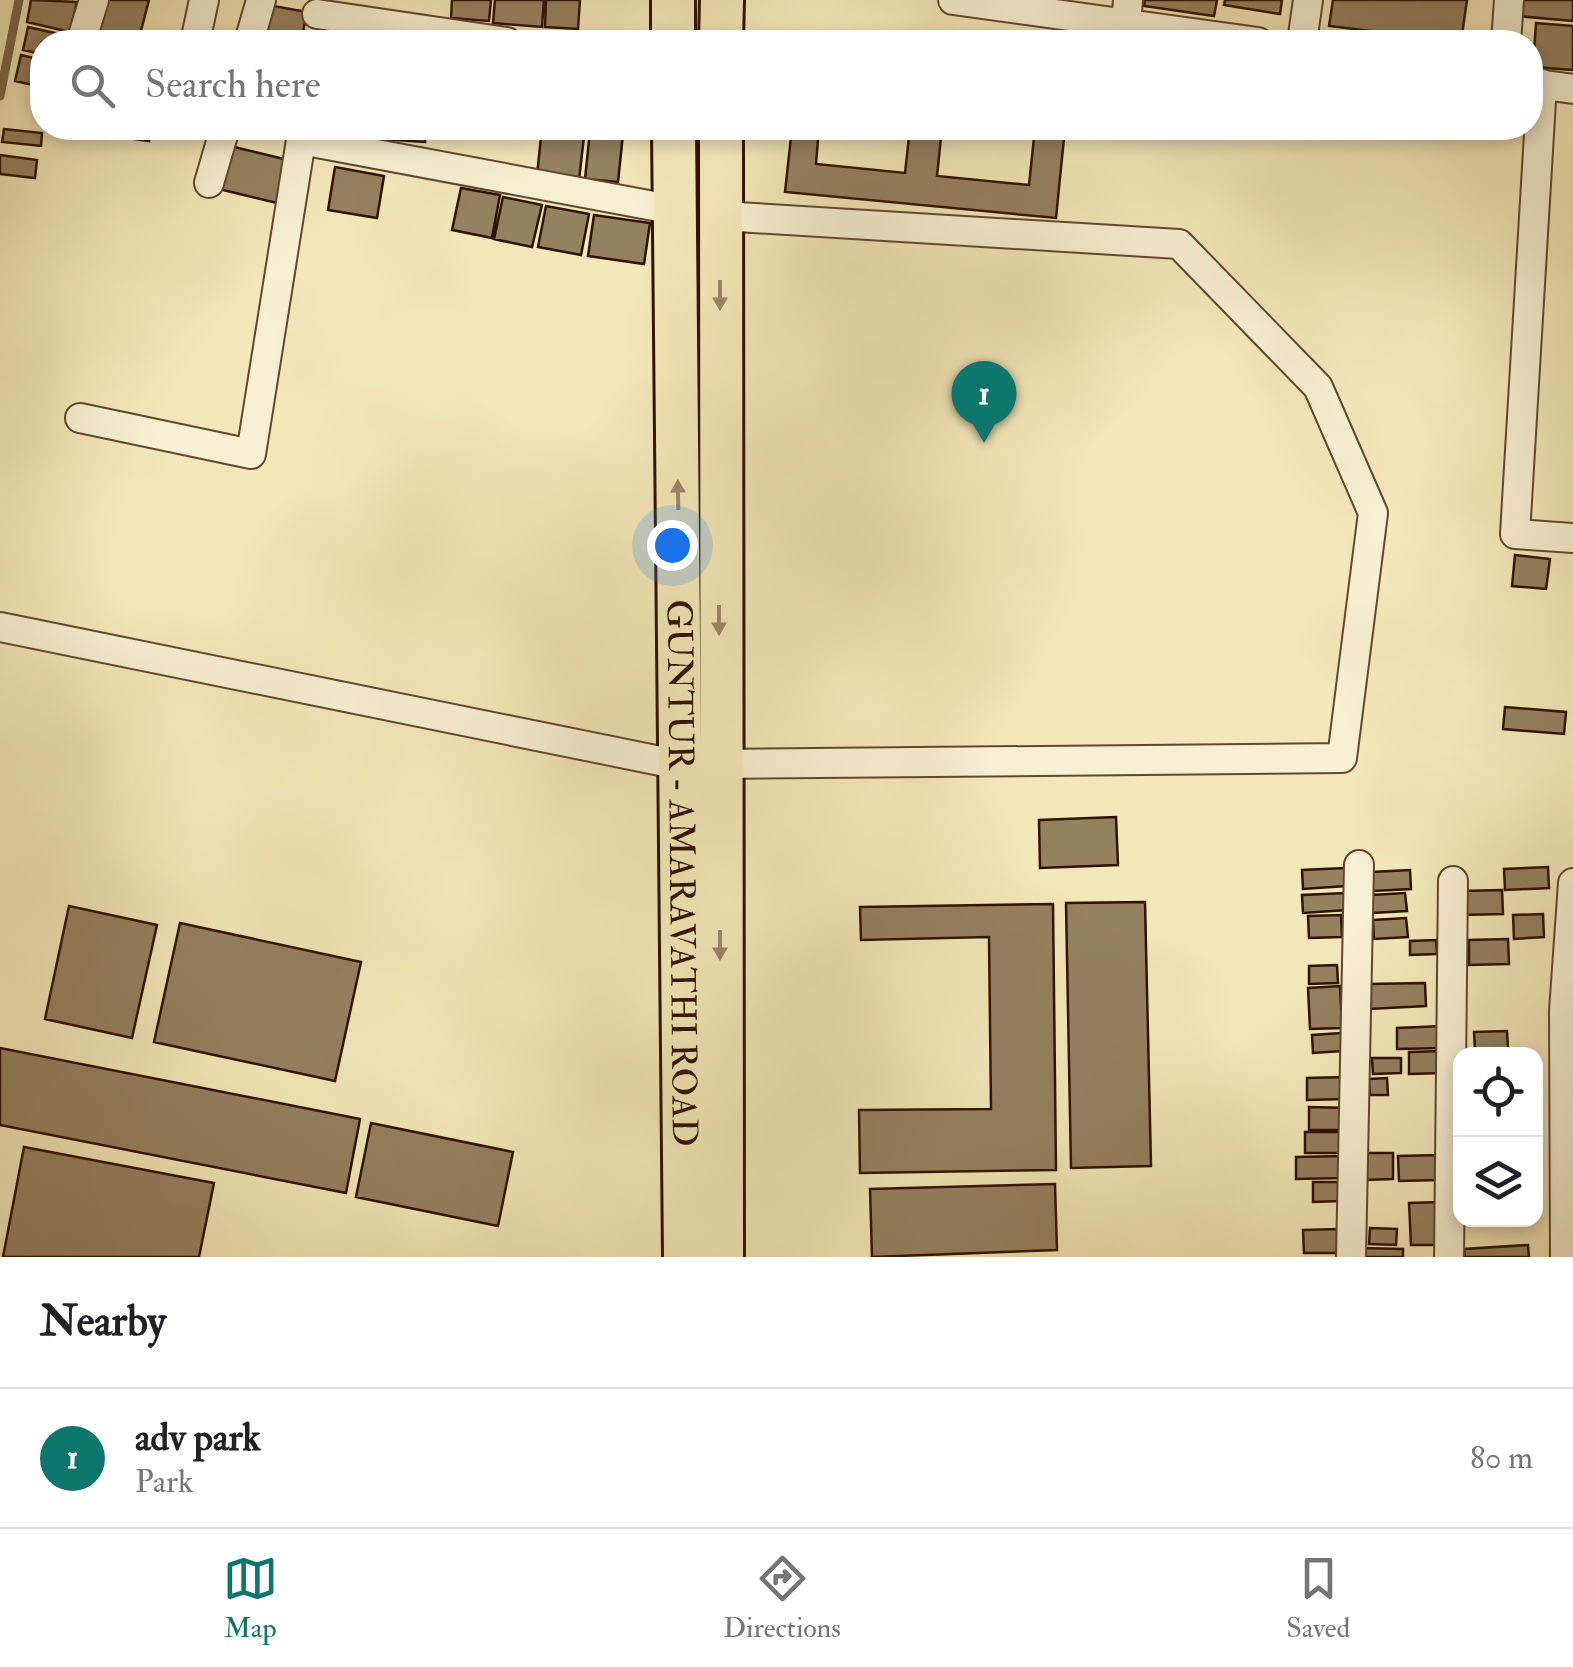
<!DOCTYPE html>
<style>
:root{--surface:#fff;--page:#f6f6f6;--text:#202124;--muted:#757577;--line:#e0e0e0;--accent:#0f766e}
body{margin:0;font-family:"IM FELL Double Pica",serif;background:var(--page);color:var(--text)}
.controls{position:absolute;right:30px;bottom:30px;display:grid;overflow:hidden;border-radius:20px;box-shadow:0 5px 15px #0003}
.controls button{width:90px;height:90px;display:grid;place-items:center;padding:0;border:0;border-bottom:2px solid var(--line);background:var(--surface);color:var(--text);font:50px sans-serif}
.you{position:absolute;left:672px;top:545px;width:35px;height:35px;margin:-25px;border:8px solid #fff;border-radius:50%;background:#1a73e8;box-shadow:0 0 0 15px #1a73e833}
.badge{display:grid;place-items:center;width:65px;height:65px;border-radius:50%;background:var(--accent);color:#fff;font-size:32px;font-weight:700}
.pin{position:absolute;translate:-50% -82px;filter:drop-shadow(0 2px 5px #0008)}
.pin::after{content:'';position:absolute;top:52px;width:35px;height:30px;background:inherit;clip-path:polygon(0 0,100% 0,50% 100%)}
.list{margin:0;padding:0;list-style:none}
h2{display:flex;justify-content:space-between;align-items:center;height:130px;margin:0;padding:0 40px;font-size:42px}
h2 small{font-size:32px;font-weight:400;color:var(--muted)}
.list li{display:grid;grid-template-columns:65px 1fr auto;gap:30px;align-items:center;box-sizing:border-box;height:140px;padding:0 40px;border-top:2px solid var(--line)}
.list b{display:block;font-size:38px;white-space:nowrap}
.list p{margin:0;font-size:32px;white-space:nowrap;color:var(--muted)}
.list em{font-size:32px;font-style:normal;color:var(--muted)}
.icon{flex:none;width:55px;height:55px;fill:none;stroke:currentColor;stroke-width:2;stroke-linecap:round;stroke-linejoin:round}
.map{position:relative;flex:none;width:1573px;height:1257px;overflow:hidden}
.search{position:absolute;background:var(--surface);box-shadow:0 5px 15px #0003;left:30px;right:30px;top:30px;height:110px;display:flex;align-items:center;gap:25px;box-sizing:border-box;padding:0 35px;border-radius:40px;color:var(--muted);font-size:38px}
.sheet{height:270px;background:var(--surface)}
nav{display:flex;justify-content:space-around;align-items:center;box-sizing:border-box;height:140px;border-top:2px solid var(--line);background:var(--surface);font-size:28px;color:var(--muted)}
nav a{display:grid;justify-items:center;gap:5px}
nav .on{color:var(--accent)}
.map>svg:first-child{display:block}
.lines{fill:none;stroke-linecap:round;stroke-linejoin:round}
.stream{stroke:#7c6649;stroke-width:9}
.building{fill:#958060;stroke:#2f1200;stroke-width:2.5}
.minor-casing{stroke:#60472e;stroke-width:32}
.primary-casing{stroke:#2f1200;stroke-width:48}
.minor{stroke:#f7efd1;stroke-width:28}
.primary{stroke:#f3e6b8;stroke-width:42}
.oneway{fill:#9b8765}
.labels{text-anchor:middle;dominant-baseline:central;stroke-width:10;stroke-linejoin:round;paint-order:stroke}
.street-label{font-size:35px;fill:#2f1200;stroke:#f7efd1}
</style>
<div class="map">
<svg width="1573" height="1257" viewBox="0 0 1573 1257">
<rect width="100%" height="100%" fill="#f3e6b8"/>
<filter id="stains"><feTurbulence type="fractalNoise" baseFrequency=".002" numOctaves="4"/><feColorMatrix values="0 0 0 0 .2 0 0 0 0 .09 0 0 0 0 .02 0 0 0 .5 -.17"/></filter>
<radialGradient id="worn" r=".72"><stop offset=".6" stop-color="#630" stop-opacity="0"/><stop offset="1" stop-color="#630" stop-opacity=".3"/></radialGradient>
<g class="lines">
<path class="stream" d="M0,96L19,0"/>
</g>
<path class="building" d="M31,0L77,2L70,32L27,22Z
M103,0H149L138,42H91Z
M452,0H491L489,21L451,18Z
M495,0H544L542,27L493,23Z
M546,0H580L578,29L545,27Z
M1145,0H1217L1214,16L1144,6Z
M1225,0H1282L1280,14L1224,5Z
M1333,0H1467L1461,42L1329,26Z
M1519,0H1573V21L1517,16Z
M268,5L307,12L301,42L261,40Z
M1536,23L1573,26V70L1533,67Z
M28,27L68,36L66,42H42V54L23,50Z
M305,31L343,35L342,42H303Z
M21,55L42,60V87L15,81Z
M115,128H151L149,141L113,136Z
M338,128H377L376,139L337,136Z
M382,128H426L425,142L381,139Z
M542,128H585L579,180L537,175Z
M792,128H819L816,164L905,173L910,128H942L937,176L1029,185L1035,128H1065L1056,218L785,192Z
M4,129L42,133L41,146L2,142Z
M590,131L623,134L618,182L585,179Z
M226,145L288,160L277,203L215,188Z
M0,155L37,160L35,178L0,174Z
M335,167L384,176L377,218L328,210Z
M461,188L500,195L492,238L452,230Z
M503,197L542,205L532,247L494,239Z
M546,206L589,214L581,255L538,247Z
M594,215L650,223L644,264L588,256Z
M1515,555L1550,559L1546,589L1512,586Z
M1505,707L1566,712L1564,734L1503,729Z
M1116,817L1118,865L1040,868L1039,820Z
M1548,867L1549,888L1505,890L1504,869Z
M1345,868L1346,886L1303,889L1302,870Z
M1410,870L1411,889L1373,891L1371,872Z
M1502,890L1503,914L1462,915L1461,891Z
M1346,893L1347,910L1303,913L1302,895Z
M1405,893L1407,911L1372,913L1371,895Z
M1145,902L1151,1166L1071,1168L1066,903Z
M1053,904L1056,1170L860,1173L859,1110L991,1109L989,937L861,940L860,907Z
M69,906L157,925L132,1038L45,1019Z
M1543,914L1544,937L1514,939L1513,915Z
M1341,915L1342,937L1309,938L1308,916Z
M1406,918L1408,937L1374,939L1373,920Z
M180,923L361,962L335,1081L154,1042Z
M1508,939L1509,964L1469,965V940Z
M1436,940L1437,954L1410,955V941Z
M1337,965L1338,983L1309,984V966Z
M1425,983L1426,1006L1369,1009L1368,984Z
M1340,986L1342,1028L1310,1029L1308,988Z
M1442,1026L1443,1048L1397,1049V1028Z
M1507,1031L1508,1049L1475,1050L1474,1032Z
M1341,1033L1342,1051L1313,1053L1312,1035Z
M0,1048L360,1119L346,1193L0,1125Z
M1443,1051L1444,1073L1409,1074V1052Z
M1372,1058H1401V1073L1373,1074Z
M1346,1077L1347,1099L1307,1100V1078Z
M1387,1078L1388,1095H1370L1369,1079Z
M1309,1107L1348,1108L1347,1130H1309Z
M371,1123L513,1152L498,1226L356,1197Z
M1305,1132H1348V1153H1305Z
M24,1147L214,1183L199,1257H3Z
M1365,1153H1393V1179L1365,1180Z
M1441,1155V1180L1399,1181L1398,1156Z
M1343,1156V1178L1296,1179V1157Z
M1313,1182H1340L1341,1201L1313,1202Z
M1055,1184L1057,1250L872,1257L870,1189Z
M1441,1202V1245H1411L1409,1203Z
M1370,1228L1397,1229L1396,1245L1369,1244Z
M1339,1229V1253H1304L1303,1230Z
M1528,1245L1529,1257H1465L1464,1249Z
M1360,1248L1403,1249V1257H1359Z"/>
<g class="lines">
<defs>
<path id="minor" d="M953,0L1258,42
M317,14L507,42
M1126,25L1128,0
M81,42L94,0
M195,42L204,0
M249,42L261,0
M1302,42L1308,0
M1506,42L1509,0
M1530,83L1573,89
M1542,84L1515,534L1573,538
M209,183L225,128
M80,418L251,454L301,140L675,210
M0,627L680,765
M720,764L1342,758L1373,513L1318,387L1179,244L721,216
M1351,1257L1359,865
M1449,1257L1453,881
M1565,1257L1564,1011L1573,883"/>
<g id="primary">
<path d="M673,42V0"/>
<path d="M721,42L722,0"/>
<path id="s1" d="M674,128L685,1257"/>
<path d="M721,128L722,1257"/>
</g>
</defs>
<use href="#minor" class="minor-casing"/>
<use href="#primary" class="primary-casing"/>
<use href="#minor" class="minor"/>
<use href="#primary" class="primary"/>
</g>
<defs><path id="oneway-solid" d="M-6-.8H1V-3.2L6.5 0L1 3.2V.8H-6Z" transform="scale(2.5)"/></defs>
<g class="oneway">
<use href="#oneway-solid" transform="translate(720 295) rotate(90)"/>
<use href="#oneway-solid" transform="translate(678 495) rotate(-91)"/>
<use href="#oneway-solid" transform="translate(719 620) rotate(90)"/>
<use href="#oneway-solid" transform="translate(720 945) rotate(90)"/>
</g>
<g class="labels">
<g class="street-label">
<text stroke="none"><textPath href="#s1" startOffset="745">GUNTUR - AMARAVATHI ROAD</textPath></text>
</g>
</g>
<rect width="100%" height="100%" filter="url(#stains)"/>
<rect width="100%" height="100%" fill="url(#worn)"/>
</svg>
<div class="controls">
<button><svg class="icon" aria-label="locate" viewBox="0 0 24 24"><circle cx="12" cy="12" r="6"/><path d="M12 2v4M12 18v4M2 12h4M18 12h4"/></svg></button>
<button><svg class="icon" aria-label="layers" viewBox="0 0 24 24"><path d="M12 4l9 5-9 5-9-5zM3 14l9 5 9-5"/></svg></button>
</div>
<div class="you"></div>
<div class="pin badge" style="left:984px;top:443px">1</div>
<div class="search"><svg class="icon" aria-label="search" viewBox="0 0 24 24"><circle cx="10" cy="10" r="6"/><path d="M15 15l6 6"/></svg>Search here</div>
</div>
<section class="sheet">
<h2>Nearby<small></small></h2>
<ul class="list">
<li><span class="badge">1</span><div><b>adv park</b><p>Park</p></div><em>80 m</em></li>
</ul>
</section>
<nav>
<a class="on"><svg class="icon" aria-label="map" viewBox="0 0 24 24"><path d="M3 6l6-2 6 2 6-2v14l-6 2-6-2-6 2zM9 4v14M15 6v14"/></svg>Map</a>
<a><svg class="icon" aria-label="directions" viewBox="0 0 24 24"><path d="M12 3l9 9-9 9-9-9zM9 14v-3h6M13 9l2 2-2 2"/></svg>Directions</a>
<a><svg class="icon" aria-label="saved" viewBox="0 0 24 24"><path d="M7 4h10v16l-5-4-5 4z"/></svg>Saved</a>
</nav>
